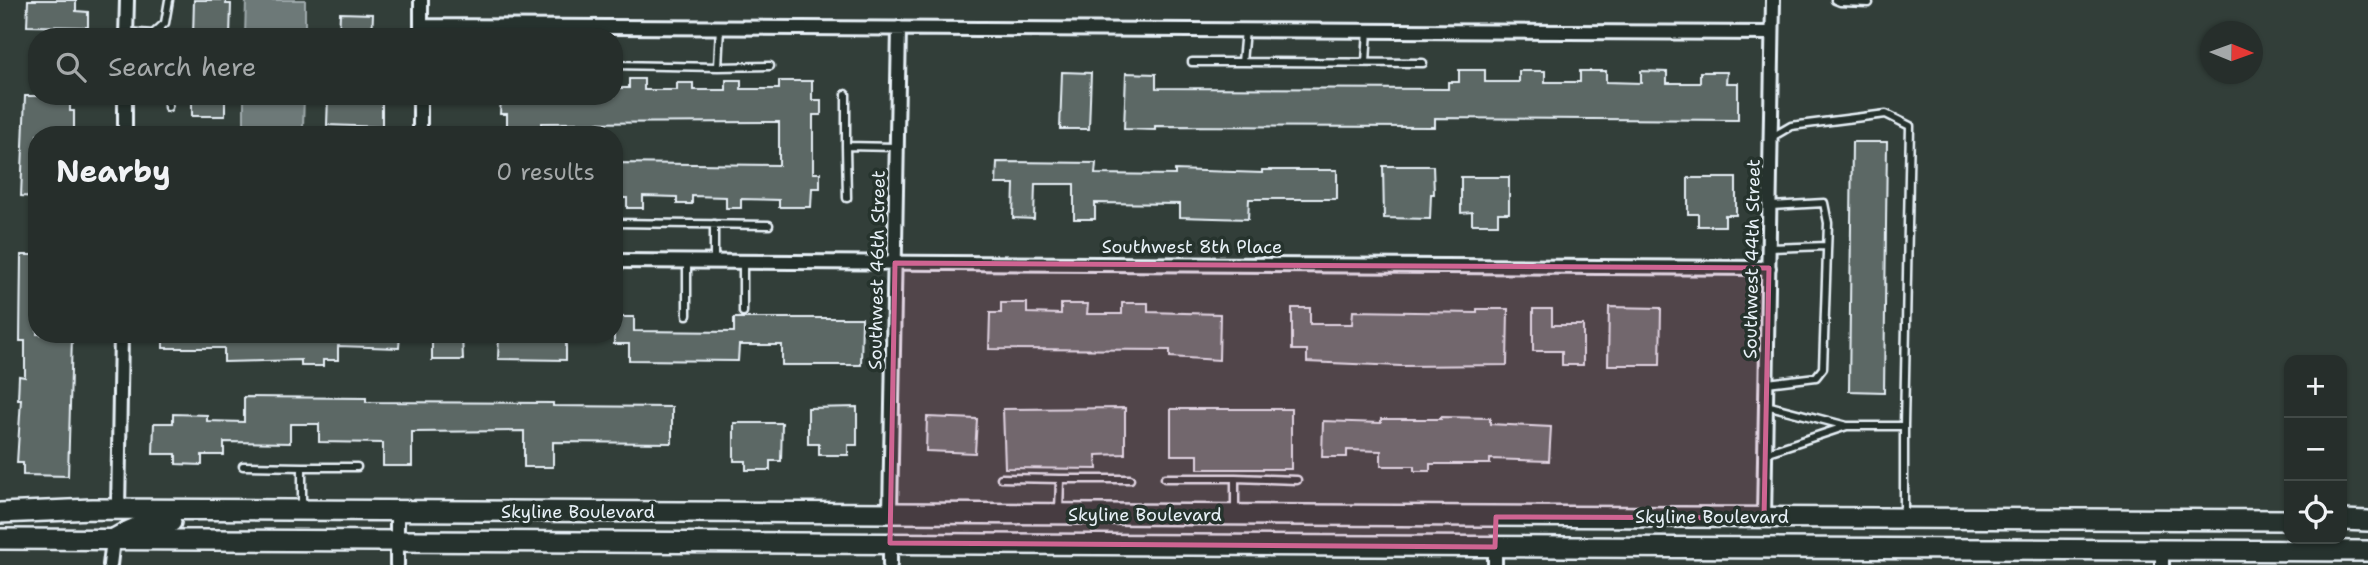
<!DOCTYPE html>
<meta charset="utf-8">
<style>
:root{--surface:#262e2b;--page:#2e3633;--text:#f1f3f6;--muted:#a4a8a9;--line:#424a47}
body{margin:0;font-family:"Shantell Sans",sans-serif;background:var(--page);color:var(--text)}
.controls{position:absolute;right:21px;bottom:21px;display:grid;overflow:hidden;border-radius:14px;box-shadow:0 2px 5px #0004}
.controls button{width:63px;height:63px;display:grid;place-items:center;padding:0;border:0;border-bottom:2px solid var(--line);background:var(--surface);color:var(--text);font:35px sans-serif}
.compass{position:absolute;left:2200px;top:21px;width:63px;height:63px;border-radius:50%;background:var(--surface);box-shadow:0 2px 5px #0004;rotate:91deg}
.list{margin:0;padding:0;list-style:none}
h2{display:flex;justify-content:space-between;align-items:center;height:91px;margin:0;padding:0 28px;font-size:30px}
h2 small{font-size:23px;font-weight:400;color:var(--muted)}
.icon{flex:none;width:38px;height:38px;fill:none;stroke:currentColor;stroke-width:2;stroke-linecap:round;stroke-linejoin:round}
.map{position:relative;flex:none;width:2368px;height:565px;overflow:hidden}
.search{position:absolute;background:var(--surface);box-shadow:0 2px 5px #0004;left:28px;top:28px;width:595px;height:77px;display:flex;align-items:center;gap:18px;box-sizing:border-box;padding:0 24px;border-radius:28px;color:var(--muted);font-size:26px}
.panel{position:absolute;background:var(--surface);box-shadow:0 2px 5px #0004;left:28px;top:126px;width:595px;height:217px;border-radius:28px}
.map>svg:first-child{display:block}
.water{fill:#6d7978;stroke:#9ea9ab;stroke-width:2}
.building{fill:#5c6865;stroke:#e8f1f8;stroke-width:2}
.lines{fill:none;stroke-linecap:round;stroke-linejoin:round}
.lane-casing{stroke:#e8f1f8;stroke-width:11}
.street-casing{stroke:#e8f1f8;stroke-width:18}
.secondary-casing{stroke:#e8f1f8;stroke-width:24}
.lane{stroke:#26332d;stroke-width:6}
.street{stroke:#26332d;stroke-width:12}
.secondary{stroke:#26332d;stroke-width:19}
.marked{fill:#cf6492;fill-opacity:0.2;stroke:#cf6492;stroke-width:5;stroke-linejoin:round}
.labels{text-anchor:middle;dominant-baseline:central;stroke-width:7;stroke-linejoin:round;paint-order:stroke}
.street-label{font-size:18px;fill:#e8f1f8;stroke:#26332d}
</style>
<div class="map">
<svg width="2368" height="565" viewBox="0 0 2368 565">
<rect width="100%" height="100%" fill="#323e39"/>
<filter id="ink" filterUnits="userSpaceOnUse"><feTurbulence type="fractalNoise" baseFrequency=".0143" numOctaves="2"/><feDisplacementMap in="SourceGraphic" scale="14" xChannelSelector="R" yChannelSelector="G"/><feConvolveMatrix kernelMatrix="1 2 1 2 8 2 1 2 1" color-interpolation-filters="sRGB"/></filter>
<g filter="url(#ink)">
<path class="water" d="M246,0H305V37H245Z
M244,96H304L303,127L296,135H252L244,127Z"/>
<path class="building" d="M28,0H76V11L88,12V27L27,26Z
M194,0H226V4H231L230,37H193Z
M340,13L373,14L372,37H339Z
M1459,70H1485V82H1519V71H1545V82H1580V71H1606V82L1641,83V71L1667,72V83H1700V72H1727L1726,83H1738V120L1435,118V127L1155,126V130L1124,129L1126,73L1156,74V88L1448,89V82H1459Z
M1062,72L1091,73L1089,129H1060Z
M629,79H644V90H677V83H693V90H726V80H741V89H779V81H812V100H821V115H813V173H820V188H812L811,207H779V200L741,199V208H726V197L692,196V204H677V197L643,196V208H627V198H614V163L779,165V122L541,123V135H507V114H500L501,98H510V96H614V88H629Z
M25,96H70V111H74V135H37V197L21,196Z
M192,96H225V116H192Z
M328,96H360V102L382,103V127L327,125Z
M1852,142H1887L1884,392L1849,391Z
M997,162L1096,163L1095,174L1175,175V170L1262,173V170H1337V199H1249L1248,219L1180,217V204L1095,203V219H1074V184H1035L1034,219L1013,218L1014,184H996Z
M1383,166H1433L1434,194H1431L1430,219L1384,218Z
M1461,177H1509V213H1498V224H1472V212L1461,213Z
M1688,178H1736V215H1725V226H1698V214H1688Z
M21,255H37V334L72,336L68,476L23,475V463H17L21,399H18L19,376L25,377V341H20Z
M1001,303H1027V313L1061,314V304H1088L1087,314H1122V303H1148V312L1220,314L1219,360L1170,357V350L989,349L990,313H1001Z
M1609,307L1661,308L1660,365H1608Z
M1292,308H1310V324H1352L1353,311L1477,313V309H1508L1507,365L1401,366L1307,362V350H1292Z
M1533,309H1552V325H1583V365H1562V351H1533Z
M614,317H634V331L734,332V318H862L861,365H782V345H739L738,361L629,360V344H614Z
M163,334H400L399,348L338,346V360H323V366H301V360L224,362V348H163Z
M432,334H462L463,360H432Z
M499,334H566V360L498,359Z
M244,397L366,398V402L553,403V406L672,407V443L553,442V467H524V431L412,432V466H383V443L319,442V424H290V443L224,442V455H202V465L176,464V454H153L154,423H173V414L207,415V421L244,422Z
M857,407V445H848V455H819V444H808V408Z
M1125,408V454L1096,455L1097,469L1005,468L1003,409Z
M1171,409H1291V469H1198V455H1171Z
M927,417L977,419L975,453L926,451Z
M1441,417L1490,418V424L1551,427L1549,461L1490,459V464H1430V471H1414V466H1381V451L1347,450V457H1322L1323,421L1381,423V419H1441Z
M734,423H782L781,461H770V470H746V461H734Z"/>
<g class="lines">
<defs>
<path id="lane" d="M1835,0L1840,2L1869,3
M1245,30L1242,62L1423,63
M126,32L153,34L165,23L169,0
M1192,62H1242
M1366,62L1368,30
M614,65L718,67L720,27
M718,67L770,66
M846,94V146L896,147
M168,96V107
M1772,137L1791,126L1886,114L1910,126L1904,426H1847
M846,146L847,198
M614,223L769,225
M1770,248L1827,246
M714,261V224
M743,262V312
M687,315V262
M1767,383L1816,377L1823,368L1828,223L1824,203L1771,206
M1765,453L1847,426L1766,405
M243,466L302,467
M1001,478L1060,479
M1165,478H1235V513
M1235,478L1297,480
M302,509V467H357
M1059,512L1060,479H1130
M1904,516V426"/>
<path id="street" d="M421,26L1772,33
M126,37L127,0
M421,37V0
M125,135V96
M420,135V96
M614,261L1769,268
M118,510L121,334
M890,513L899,28
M1764,518L1773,0
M1495,547V565
M110,565L113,540
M397,565V511
M890,565V543
M2162,565V550"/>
<path id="secondary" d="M0,513L92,509L2289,520
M2342,520L2368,521
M0,539L2368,551
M114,539C134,527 148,522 171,522"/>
</defs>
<use href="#lane" class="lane-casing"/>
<use href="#street" class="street-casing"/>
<use href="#secondary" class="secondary-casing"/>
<use href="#lane" class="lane"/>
<use href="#street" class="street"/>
<use href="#secondary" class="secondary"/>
</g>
</g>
<path class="marked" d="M895,263L1769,268L1764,518L1496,517L1495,547L890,543Z"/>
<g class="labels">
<g class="street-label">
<text x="1192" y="247">Southwest 8th Place</text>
<text transform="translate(1752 259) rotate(-89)">Southwest 44th Street</text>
<text transform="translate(877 270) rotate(-89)">Southwest 46th Street</text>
<text x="578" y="512">Skyline Boulevard</text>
<text x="1145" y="515">Skyline Boulevard</text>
<text x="1712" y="517">Skyline Boulevard</text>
</g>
</g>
</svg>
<div class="controls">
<button>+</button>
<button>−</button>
<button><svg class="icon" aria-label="locate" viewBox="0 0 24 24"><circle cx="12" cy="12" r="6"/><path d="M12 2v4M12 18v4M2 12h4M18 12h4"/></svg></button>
</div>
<svg class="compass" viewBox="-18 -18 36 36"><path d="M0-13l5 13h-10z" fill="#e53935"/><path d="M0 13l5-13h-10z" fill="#a4a8a9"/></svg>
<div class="search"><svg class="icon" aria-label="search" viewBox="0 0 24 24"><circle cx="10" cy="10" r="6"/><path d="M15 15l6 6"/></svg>Search here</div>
<section class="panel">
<h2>Nearby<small>0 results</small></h2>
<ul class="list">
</ul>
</section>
</div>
